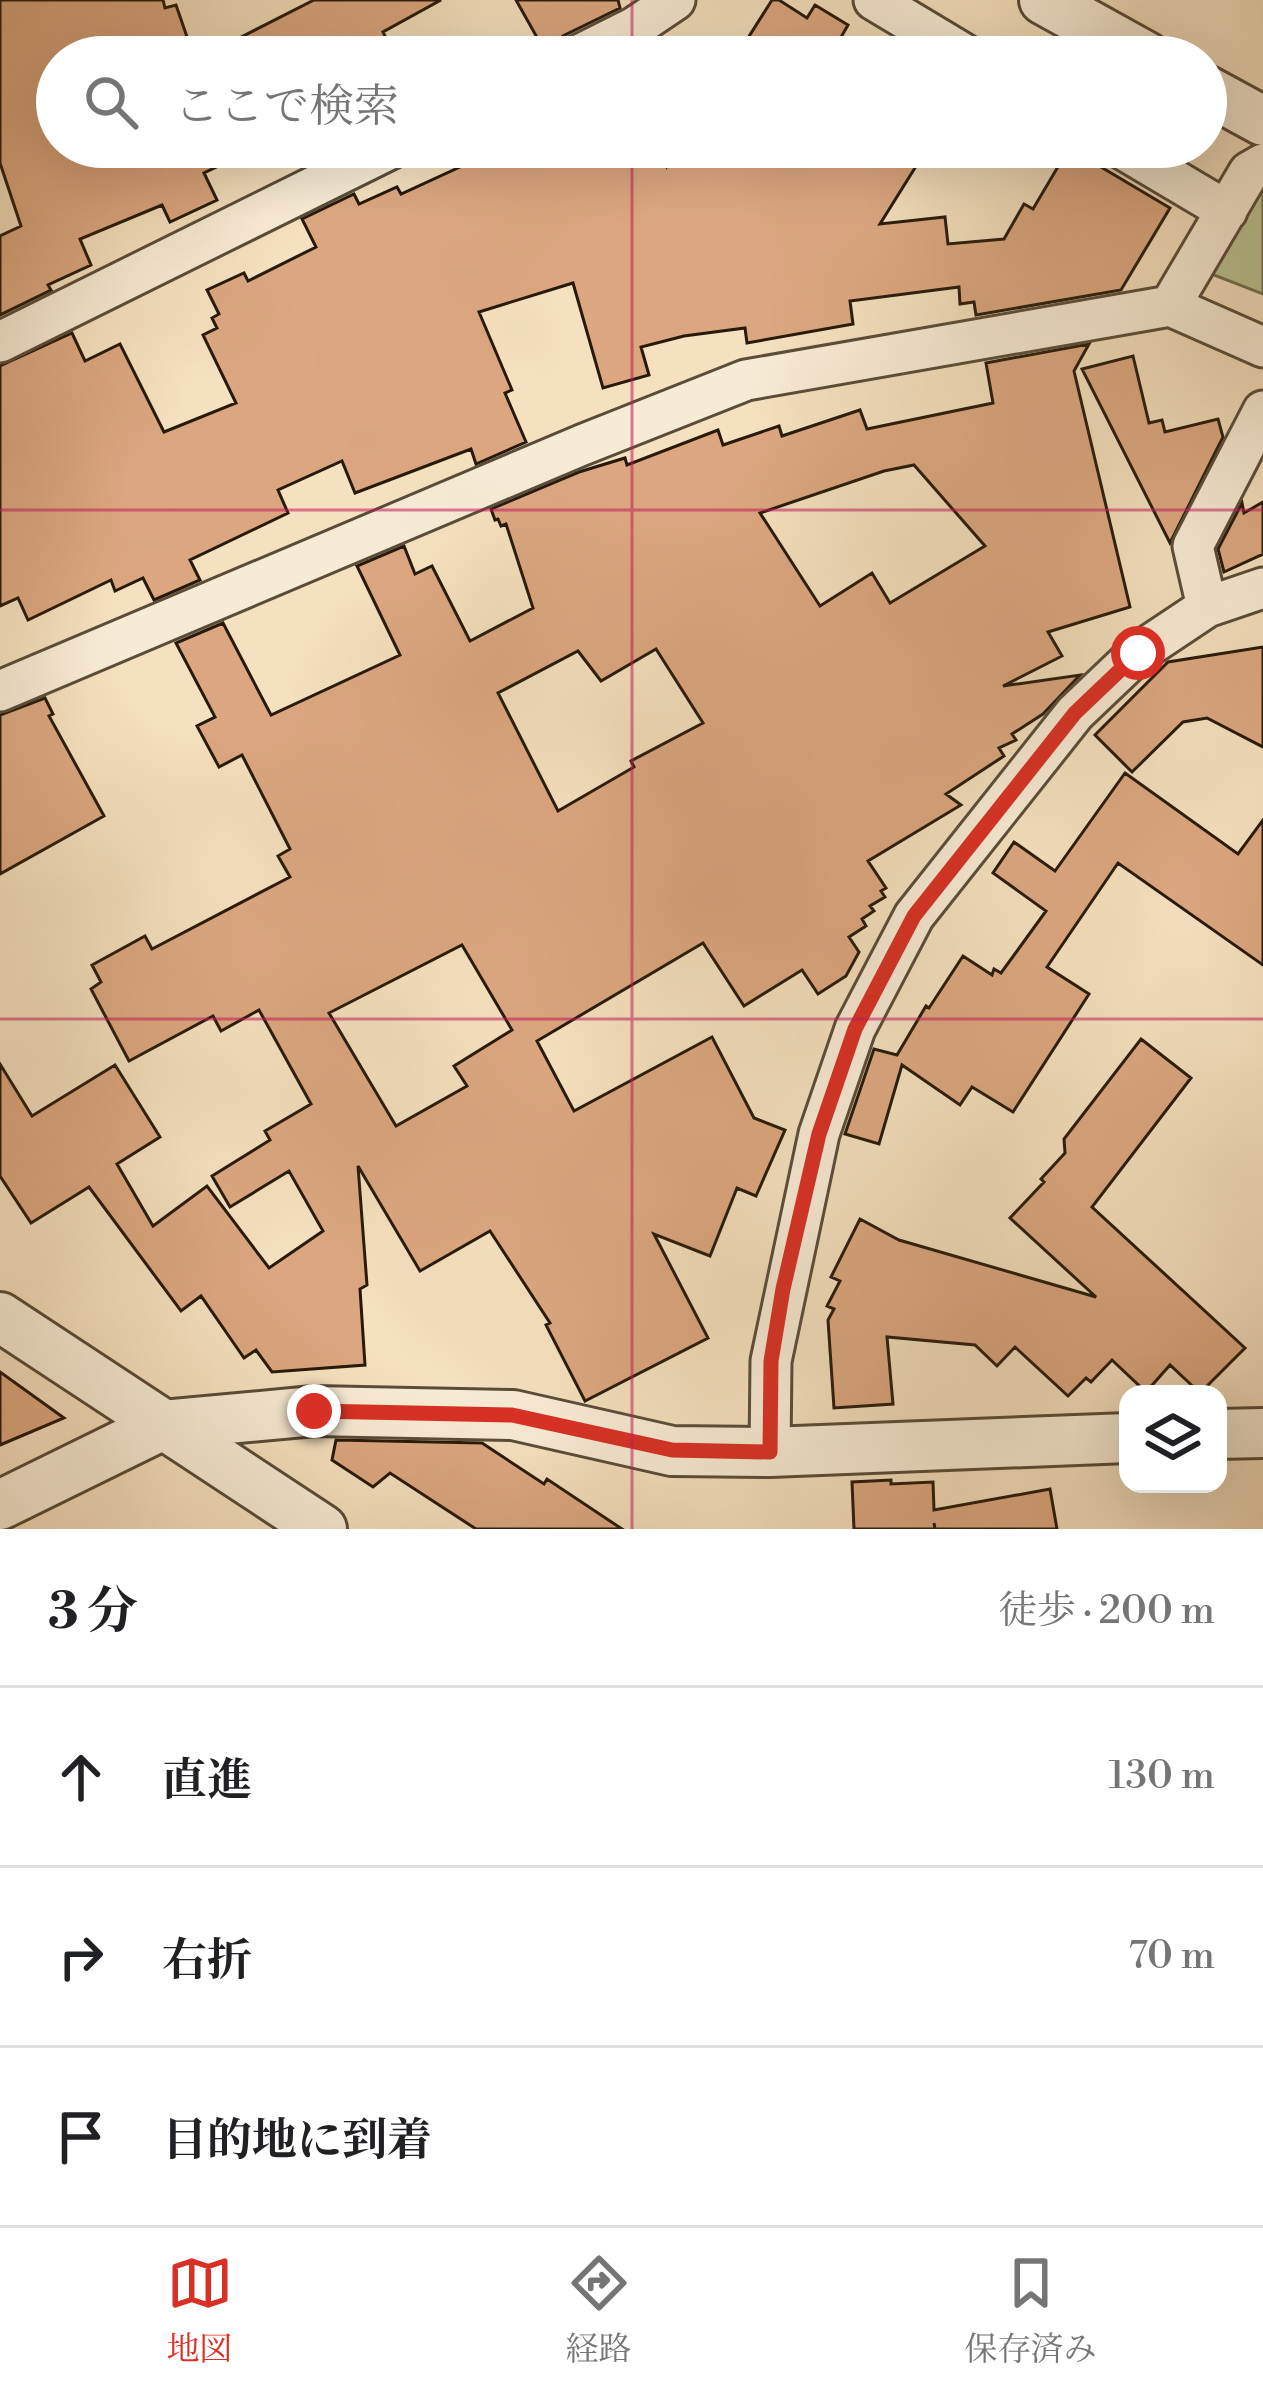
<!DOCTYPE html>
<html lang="ja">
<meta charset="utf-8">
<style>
:root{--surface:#fff;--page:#f2f2f2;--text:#202124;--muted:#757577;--line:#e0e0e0;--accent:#d93025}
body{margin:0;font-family:"Libre Bodoni","Noto Serif JP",serif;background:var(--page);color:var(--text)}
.controls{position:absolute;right:36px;bottom:36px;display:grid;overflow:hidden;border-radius:24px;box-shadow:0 12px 48px #0002}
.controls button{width:108px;height:108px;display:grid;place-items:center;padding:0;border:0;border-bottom:3px solid var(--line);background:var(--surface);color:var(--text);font:60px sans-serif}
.stop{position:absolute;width:36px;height:36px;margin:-27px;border:9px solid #d93025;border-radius:50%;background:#fff}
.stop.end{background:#d93025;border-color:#fff;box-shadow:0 3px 12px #0008}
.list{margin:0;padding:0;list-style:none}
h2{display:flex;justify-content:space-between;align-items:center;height:156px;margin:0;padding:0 48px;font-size:51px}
h2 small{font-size:39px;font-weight:400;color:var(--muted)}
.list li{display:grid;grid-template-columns:78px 1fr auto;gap:36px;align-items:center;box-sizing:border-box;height:180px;padding:0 48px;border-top:3px solid var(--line)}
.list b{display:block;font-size:45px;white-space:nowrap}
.list em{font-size:39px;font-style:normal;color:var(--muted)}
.icon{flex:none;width:66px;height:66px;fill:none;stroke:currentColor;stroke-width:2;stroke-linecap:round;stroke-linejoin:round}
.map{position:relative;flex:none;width:1263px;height:1529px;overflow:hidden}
.search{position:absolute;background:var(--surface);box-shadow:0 12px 48px #0002;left:36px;right:36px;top:36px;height:132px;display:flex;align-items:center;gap:30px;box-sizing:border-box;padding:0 42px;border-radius:66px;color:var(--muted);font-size:45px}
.sheet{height:696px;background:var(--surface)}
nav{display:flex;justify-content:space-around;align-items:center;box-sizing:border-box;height:168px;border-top:3px solid var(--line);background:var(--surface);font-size:33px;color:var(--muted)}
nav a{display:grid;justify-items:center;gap:6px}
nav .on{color:var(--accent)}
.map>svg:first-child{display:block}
.green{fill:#b9c394;stroke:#706e50;stroke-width:3}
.building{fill:#dca780;stroke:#271a0c;stroke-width:3;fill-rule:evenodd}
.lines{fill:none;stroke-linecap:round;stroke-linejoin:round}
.minor-casing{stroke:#5a4c39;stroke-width:45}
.tertiary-casing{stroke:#5a4c39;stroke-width:54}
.minor{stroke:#f8ebd5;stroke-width:39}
.tertiary{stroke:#f8ebd5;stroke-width:48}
.route{stroke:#d93025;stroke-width:15}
.grid{fill:none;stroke:#c2185b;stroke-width:3;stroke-opacity:0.55}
</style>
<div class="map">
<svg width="1263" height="1529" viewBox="0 0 1263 1529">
<rect width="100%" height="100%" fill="#f5e0bf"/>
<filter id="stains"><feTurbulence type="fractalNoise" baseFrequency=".00167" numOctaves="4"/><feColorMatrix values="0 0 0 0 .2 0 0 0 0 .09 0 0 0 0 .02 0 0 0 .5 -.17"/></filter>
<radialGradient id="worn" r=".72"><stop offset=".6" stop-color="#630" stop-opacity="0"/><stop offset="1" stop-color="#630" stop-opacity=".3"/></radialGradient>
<path class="green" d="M1263,176V294L1201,270Z"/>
<path class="building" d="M0,0H163L165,8L176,5L194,57H57V147H258L204,173L217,200L170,222L162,205L80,239L91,265L48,285L51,290L0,315V236L21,226L0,163Z
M314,0H441L383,32L395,57H202Z
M516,0H618L620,8L563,36L548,57Z
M772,0H779L807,18L815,5L848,25L840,39L868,57H736Z
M455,147H566L570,163L615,150L617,158L662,147L667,166L679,147H928L880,224L945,217L948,244L1004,239L1024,204L1033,209L1069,148L1170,208L1121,290L976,315L974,302L960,304L959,287L850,301L853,324L747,343L745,328L684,336L641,347L649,375L603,388L573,283L479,312L512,390L505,393L526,442L476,464L471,449L355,493L342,461L278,490L288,513L190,560L200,580L154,600L143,578L115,591L111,580L28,620L18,598L0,606V366L72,333L85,361L120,344L164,432L236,403L203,335L217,328L212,318L219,314L207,290L244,273L248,281L316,247L302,219L354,194L359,204L397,187L401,194L462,166Z
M1089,344L1074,371L1130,607L1048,632L1062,656L1003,686L1080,675L1043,714L1012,734L1016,740L999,748L1004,756L946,794L961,805L868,861L886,888L881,891L885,897L870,906L874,911L862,919L866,926L849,937L859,952L846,976L818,994L802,970L744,1006L703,943L537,1041L574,1111L712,1037L754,1118L785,1130L756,1196L737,1188L710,1256L654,1234L708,1338L585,1401L546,1325L550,1323L490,1231L420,1271L358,1166L367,1285L360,1289L365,1365L272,1372L256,1350L244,1358L201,1296L181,1311L89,1187L31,1223L0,1176V1064L32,1116L115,1065L160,1137L117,1164L153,1226L207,1186L269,1268L323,1231L289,1171L230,1207L212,1176L270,1140L265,1131L311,1104L259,1010L221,1031L213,1016L129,1061L91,989L101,982L92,965L145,936L152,949L290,877L278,856L290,849L242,755L219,767L197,726L215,717L176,643L223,623L271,715L400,655L357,566L404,546L415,574L432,566L470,641L533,608L506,524L501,526L498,519L495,520L491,509L579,472L625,458L627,465L718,430L723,445L779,426L782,436L860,410L867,429L993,403L986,363ZM914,465L985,546L890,603L872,573L820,606L760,513L884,471ZM656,649L703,723L631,761L634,767L558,811L498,693L578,651L601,681ZM462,945L512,1030L454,1066L467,1086L396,1126L329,1013Z
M1133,356L1149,423L1162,420L1165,432L1218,419L1223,437L1170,543L1082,369Z
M1263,502V554L1224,572L1218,549L1242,503L1244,513Z
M1263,647V747L1207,718L1183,722L1132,772L1095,735L1168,662Z
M45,698L53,714L49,716L104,816L0,874V715Z
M1125,773L1238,854L1263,820V965L1118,863L1047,967L1089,994L1013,1112L972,1087L960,1105L902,1065L879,1144L845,1134L874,1049L897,1055L926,1006L929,1008L963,956L992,975L994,969L1001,973L1046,911L993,873L1014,842L1055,871Z
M1141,1039L1191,1078L1092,1207L1245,1348L1200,1393L1170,1365L1146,1392L1112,1360L1091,1382L1086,1378L1068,1396L1015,1347L997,1366L975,1345L887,1337L893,1404L834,1408L828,1320L834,1309L827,1306L840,1281L831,1277L860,1219L899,1240L1096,1297L1010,1218L1044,1182L1041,1179L1065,1153L1064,1139Z
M0,1372L64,1418L0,1445Z
M336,1440L482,1443L544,1484L547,1479L622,1529H476L390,1473L373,1487L332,1460Z
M891,1480V1484L933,1482L934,1510L1050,1489L1057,1529H935L934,1523L935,1529H854L852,1482Z"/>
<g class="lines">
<defs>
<path id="minor" d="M874,0L969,57
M575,57L635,27L675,0
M1119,147L1227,211
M1170,306L1249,172L1263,164
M0,342L394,147
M1207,607L1193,546L1263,411
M0,691L582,445L746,380L1170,306L1263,347
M770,1452L771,1361L819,1134L855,1029L914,916L1075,713L1138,653L1207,607L1263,588"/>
<path id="tertiary" d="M1044,0L1147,57
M1206,90L1263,121
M0,1317L322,1529
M1218,1434L1263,1433
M0,1505L163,1425L314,1411L513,1415L672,1451L770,1452L1128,1438"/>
</defs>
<use href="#minor" class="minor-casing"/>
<use href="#tertiary" class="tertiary-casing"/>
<use href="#minor" class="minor"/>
<use href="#tertiary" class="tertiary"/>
</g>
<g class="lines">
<path class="route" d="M314,1411L512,1415L672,1450L770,1452L771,1361L783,1289L819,1134L855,1029L914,916L1075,713L1138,653"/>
</g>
<path class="grid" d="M632,0V57M632,147V1529M0,510H1263M0,1019H1263"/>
<rect width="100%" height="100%" filter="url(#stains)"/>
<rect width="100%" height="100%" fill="url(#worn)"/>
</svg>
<div class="controls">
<button><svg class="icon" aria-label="layers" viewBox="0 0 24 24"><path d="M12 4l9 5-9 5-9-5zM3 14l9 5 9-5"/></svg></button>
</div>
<div class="stop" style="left:1138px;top:653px"></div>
<div class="stop end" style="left:314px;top:1411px"></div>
<div class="search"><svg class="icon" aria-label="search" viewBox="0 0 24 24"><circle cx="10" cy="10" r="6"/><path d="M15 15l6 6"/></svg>ここで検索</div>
</div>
<section class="sheet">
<h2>3 分<small>徒歩 · 200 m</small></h2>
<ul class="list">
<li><svg class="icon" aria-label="ahead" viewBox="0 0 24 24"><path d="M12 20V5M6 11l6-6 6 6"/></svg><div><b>直進</b></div><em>130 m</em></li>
<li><svg class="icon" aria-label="right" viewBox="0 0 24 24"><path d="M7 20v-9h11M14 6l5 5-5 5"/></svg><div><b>右折</b></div><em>70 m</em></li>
<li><svg class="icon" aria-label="arrive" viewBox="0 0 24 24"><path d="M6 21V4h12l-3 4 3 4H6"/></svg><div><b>目的地に到着</b></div></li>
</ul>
</section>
<nav>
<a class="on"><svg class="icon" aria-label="map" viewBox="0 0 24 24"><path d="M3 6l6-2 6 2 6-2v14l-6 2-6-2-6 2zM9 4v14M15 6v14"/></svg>地図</a>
<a><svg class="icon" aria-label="directions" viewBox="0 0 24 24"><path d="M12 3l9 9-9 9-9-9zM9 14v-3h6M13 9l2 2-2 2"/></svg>経路</a>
<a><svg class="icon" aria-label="saved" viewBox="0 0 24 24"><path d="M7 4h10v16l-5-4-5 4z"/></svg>保存済み</a>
</nav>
